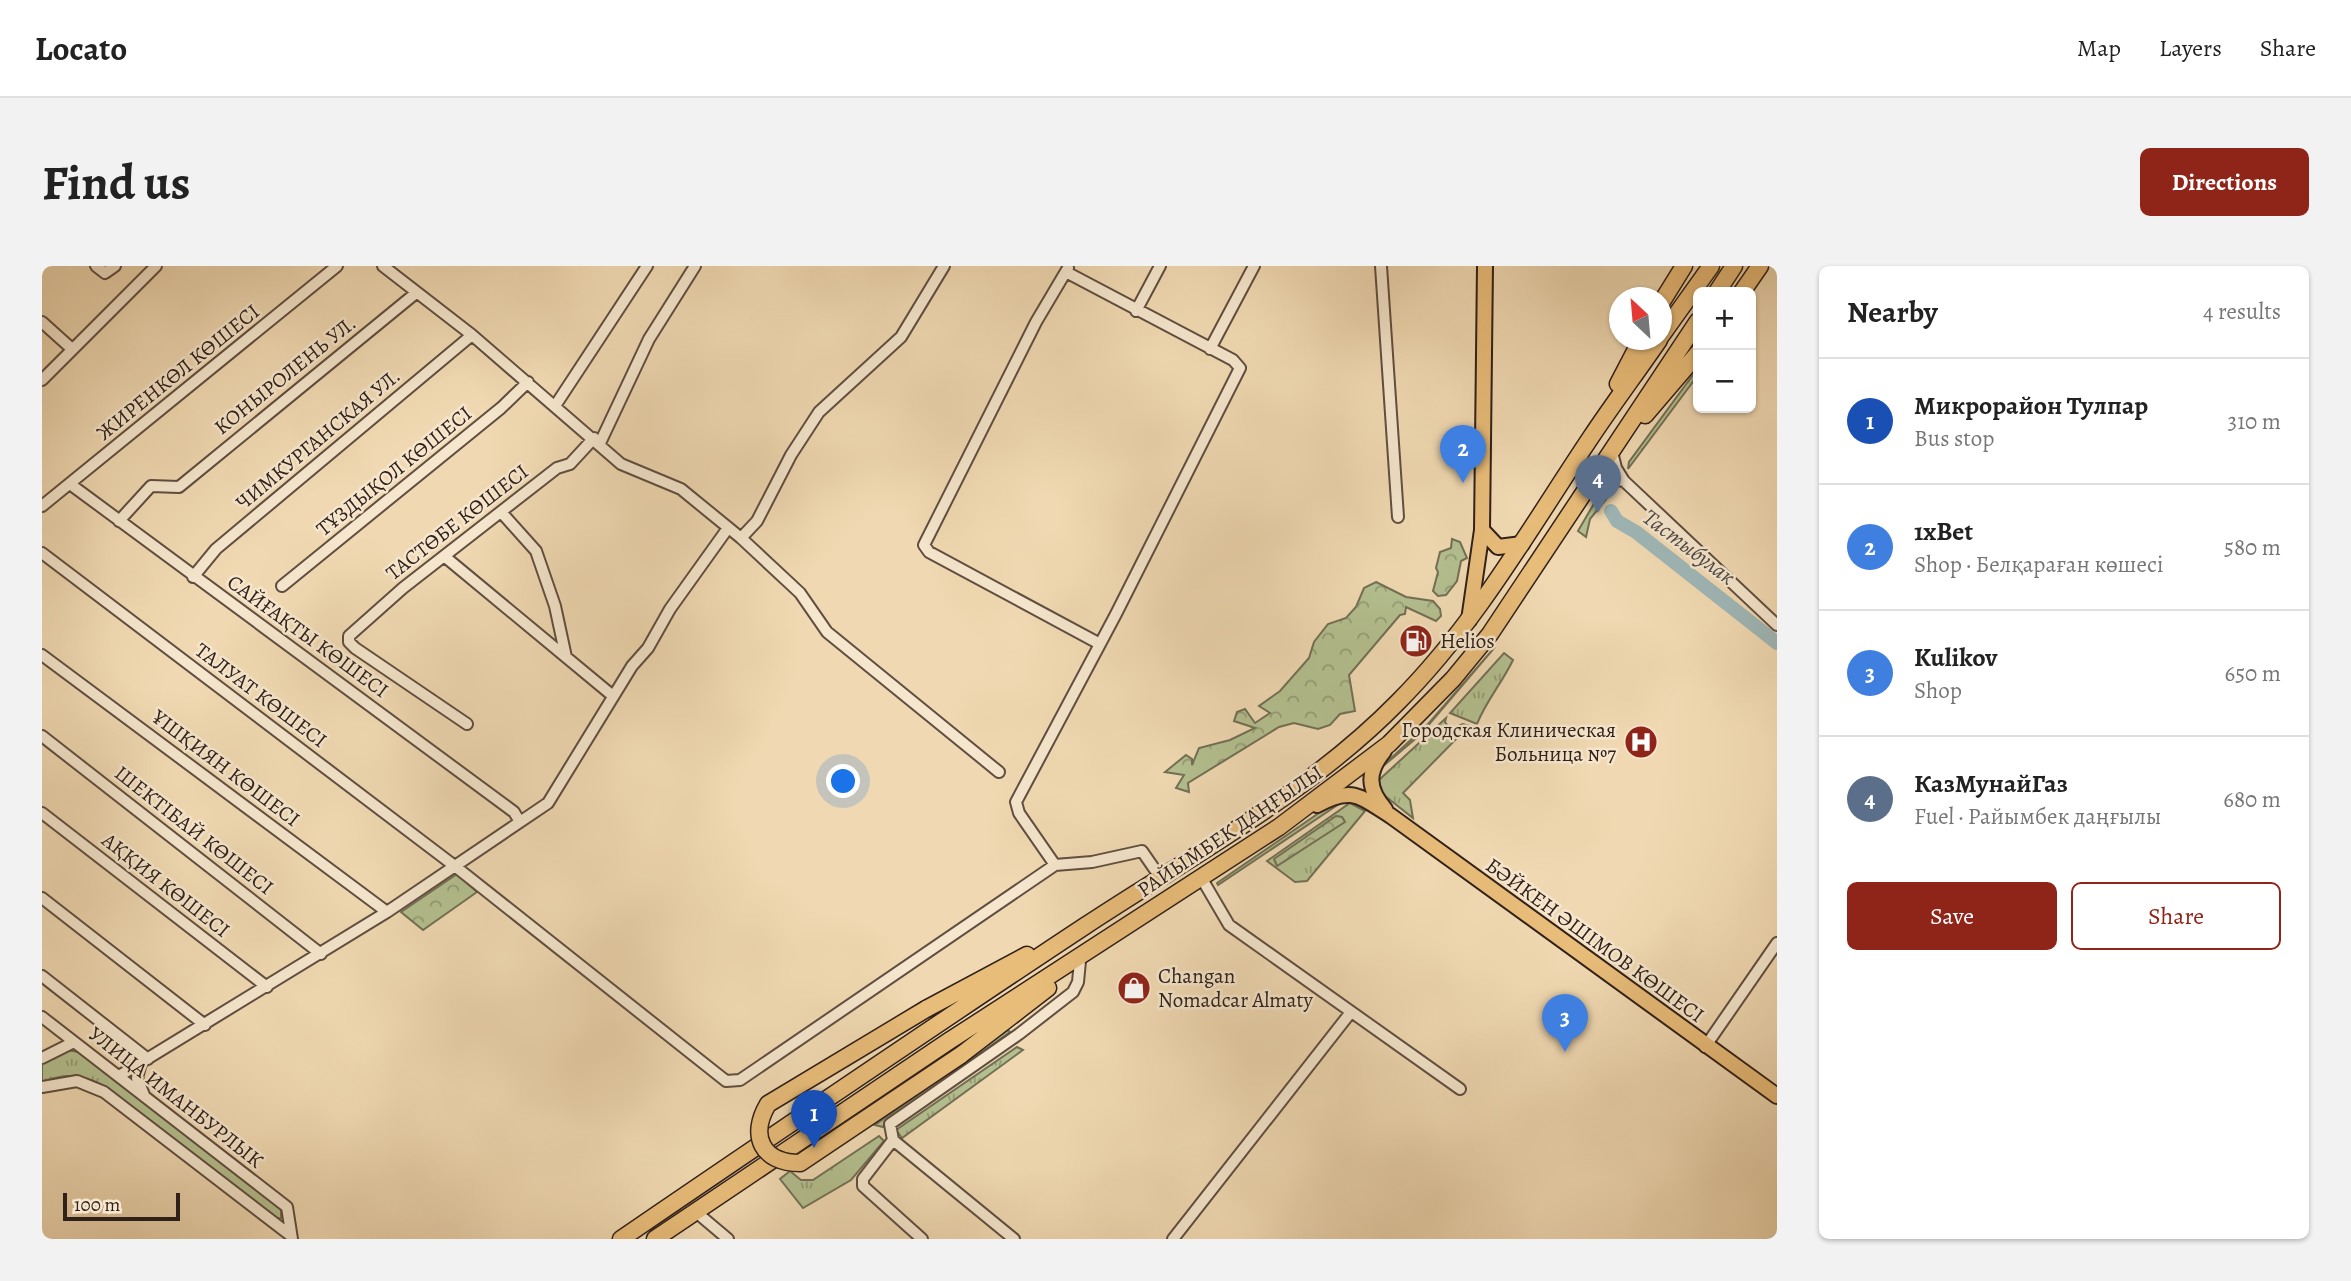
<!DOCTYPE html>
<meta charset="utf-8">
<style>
:root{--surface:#fff;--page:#f2f2f2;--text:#222;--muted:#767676;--line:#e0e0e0;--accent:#8f2418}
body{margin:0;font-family:Alegreya,serif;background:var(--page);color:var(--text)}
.controls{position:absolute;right:21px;top:21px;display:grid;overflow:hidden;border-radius:10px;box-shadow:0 2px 5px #0004}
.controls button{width:63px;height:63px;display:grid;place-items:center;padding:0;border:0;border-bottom:2px solid var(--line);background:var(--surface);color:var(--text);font:35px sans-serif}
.compass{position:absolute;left:1567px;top:21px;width:63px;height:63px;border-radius:50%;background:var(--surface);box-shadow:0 2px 5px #0004;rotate:334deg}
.scale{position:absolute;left:21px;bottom:18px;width:117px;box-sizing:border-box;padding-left:7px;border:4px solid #30201a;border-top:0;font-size:19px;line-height:24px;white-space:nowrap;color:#30201a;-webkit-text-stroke:5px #f5e6cd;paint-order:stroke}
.you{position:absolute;left:802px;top:516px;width:24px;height:24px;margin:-18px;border:5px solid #fff;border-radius:50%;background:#1a73e8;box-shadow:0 0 0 10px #1a73e833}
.badge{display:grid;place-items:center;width:46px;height:46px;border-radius:50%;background:var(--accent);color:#fff;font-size:23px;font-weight:700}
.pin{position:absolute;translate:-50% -58px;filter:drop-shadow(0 2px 4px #0008)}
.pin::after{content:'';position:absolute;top:37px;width:24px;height:21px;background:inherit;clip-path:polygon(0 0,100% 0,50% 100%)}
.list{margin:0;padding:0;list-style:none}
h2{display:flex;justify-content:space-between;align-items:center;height:91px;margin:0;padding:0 28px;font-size:30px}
h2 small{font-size:23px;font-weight:400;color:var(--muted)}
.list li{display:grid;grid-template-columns:46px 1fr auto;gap:21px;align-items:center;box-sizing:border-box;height:126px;padding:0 28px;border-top:2px solid var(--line)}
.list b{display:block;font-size:26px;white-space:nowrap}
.list p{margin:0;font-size:23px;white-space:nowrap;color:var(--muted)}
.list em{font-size:23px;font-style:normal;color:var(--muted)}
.actions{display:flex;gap:14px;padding:21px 28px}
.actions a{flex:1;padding:16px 0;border:2px solid var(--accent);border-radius:10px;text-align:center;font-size:24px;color:var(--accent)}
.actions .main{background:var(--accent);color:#fff}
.map{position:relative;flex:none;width:1735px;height:973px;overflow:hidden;border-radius:10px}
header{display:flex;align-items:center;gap:42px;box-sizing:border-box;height:98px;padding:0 35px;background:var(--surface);border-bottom:2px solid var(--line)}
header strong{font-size:33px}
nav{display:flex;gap:38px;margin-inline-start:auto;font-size:24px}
.intro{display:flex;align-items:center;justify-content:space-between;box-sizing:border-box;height:168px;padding:0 42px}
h1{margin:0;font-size:49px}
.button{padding:18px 32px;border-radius:10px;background:var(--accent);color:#fff;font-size:24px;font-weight:700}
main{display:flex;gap:42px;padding:0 42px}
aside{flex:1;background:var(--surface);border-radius:10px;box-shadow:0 2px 5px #0004}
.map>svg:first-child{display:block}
.grass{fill:url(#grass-tufts);stroke:#727055;stroke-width:2}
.forest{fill:url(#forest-crowns);stroke:#727055;stroke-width:2}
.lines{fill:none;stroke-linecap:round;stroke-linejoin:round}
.river{stroke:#9fb7b7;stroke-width:14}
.minor-casing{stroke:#604e40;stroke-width:14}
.major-casing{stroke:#30201a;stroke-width:18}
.highway-casing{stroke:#30201a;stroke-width:19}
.minor{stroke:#f5e6cd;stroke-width:10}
.major{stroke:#e8bc79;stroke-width:14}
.highway{stroke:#e8bc79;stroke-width:16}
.highway-bridge-casing{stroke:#30201a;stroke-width:19;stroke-linecap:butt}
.highway-bridge{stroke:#e8bc79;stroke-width:16}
.labels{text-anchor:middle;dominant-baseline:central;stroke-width:5;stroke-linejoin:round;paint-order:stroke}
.street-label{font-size:21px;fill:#30201a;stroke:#f5e6cd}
.poi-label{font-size:21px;fill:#30201a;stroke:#f5e6cd;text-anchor:start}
.water-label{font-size:23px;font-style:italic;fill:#514d49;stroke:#f5e6cd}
</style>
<header>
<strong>Locato</strong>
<nav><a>Map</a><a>Layers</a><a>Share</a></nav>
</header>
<div class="intro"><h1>Find us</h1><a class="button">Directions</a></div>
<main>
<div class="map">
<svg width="1735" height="973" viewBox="0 0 1735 973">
<defs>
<pattern id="grass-tufts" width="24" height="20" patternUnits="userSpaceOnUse" patternTransform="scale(1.75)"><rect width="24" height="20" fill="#b4c090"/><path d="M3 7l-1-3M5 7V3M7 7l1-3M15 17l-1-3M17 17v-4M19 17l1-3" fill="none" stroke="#939c75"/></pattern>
<pattern id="forest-crowns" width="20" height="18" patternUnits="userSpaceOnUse" patternTransform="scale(1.75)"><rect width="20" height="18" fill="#b4c090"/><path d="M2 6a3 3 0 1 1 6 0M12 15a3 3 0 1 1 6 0" fill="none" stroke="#939c75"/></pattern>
</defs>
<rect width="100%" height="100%" fill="#f0d9b2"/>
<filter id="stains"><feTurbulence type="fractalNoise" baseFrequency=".00286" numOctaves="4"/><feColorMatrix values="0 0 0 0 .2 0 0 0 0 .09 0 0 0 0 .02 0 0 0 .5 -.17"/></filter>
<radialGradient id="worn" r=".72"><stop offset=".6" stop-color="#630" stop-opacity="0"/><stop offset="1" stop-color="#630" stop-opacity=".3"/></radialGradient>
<path class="grass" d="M1656,102V109L1586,203L1587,196Z
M1569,221H1574L1548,253L1544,271L1536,265L1557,229Z
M1453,381L1378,469L1333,507L1387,457Z
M1462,387L1471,394C1460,417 1444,435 1435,458L1408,447Z
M1404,452L1403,456L1408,463L1421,458L1427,460L1361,527L1368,534L1371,552L1338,526L1337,514Z
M1306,532L1176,619L1175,617L1296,534Z
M1308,537L1323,545L1265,615L1253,616L1225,595Z
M966,764L968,766L845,854L841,861L833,859Z
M975,781L981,784L860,872L854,864Z
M24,784L37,786L239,942V952L232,954L64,821C41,808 24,807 0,816V797Z
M837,870L842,875L809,914L761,942L738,913L748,905L759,914H771Z"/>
<path class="forest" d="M1410,273L1418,276L1425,292L1419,295L1415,315L1404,329L1396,330L1391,325L1396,306L1394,302L1398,286L1409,282Z
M1334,316L1364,331L1391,335L1398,343L1399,350L1394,355L1364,341L1363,348L1358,349L1307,409L1313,445L1298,448L1288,459L1276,463L1252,457L1237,461L1146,517L1147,526L1134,522L1142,509L1123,506L1144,489L1150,493V499L1157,482L1188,474L1213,462L1192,455L1195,446L1203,443L1213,457L1228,447L1217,440L1238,425L1267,392L1272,376L1286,358L1304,352L1314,341L1322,322Z
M1294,550L1300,551L1303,556L1235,600L1232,593Z
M415,608L435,626L381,664L359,646Z"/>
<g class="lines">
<path class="river" d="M1569,245L1575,255L1594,266L1735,377"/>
<defs>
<path id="minor" d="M54,0L63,7L73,0
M341,0L430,69L579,198L639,223L699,272L758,327L785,366L957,506
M1339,0L1356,251
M1026,2L994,56L882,279L887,286L1058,378
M1094,45L1118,0
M0,56L30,83
M1168,83L1212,0
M0,114L114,0
M513,140L605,0
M558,177L607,73L653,0
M1570,186L1574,202L1582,215L1735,359
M1549,217L1568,213L1582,215
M28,218L472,546L478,556
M0,240L295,0
M459,246L494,285L513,340L524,391
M77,255L109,220L137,221L374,27
M699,272L715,255L749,189L777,146L859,71L902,0
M0,287L414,601L684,815L698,814L1013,599L1050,596L1100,585L1118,611
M402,290L571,430
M151,311L174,283L430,69
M240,320L459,142L486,116
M0,389L345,646
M425,458L313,382L307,376V370L361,322L515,202L528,198L552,172
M0,470L279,688
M0,547L225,721
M1013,599L977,547L974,536L1074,348L1198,102L1191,94L1024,6
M1160,613L1187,659L1418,823
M0,632L163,759
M0,710L106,793
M0,751L245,941L250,973
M1663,781L1735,677
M0,792L32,776
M99,797L95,812L102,829
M77,810L345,646L506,537L590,400L606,382L628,343L686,262
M0,821L35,815L62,826L248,969
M851,874L972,973
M654,946L686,973
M880,973L821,920V913L851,874L848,858L977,768L1031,726L1036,716L1038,695
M1131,973L1309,746"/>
<path id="major" d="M1440,264L1456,281L1480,278
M1427,354L1440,264L1443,0
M1342,485C1325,506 1325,522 1343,543
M1275,539C1310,520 1317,530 1349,550L1735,830"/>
<path id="highway" d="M1675,26L1692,0
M1700,26L1718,0
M1619,37L1642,0
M1619,70L1669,0
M1576,118L1599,74
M1603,149L1656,87
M884,743L985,689
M919,789L1006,722
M579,973C733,868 887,763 1043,660C1149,590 1267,527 1356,436C1434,358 1488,262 1549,171C1571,138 1595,106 1617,74
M613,973L907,775L1237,561L1347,478L1411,413L1448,368L1656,55"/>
</defs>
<use href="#minor" class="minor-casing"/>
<use href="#major" class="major-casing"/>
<use href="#highway" class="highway-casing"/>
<use href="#minor" class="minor"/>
<use href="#major" class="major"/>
<use href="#highway" class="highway"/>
<defs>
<path id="highway-bridge" d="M884,743L726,838C707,870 720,897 758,897L919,789"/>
</defs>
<use href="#highway-bridge" class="highway-bridge-casing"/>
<use href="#highway-bridge" class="highway-bridge"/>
</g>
<defs>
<symbol id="fuel-disc" viewBox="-11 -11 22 22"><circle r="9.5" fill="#8f2418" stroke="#f5e6cd"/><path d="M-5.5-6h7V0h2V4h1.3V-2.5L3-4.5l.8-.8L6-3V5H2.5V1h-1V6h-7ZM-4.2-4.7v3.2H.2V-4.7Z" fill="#fff"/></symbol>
<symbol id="hospital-disc" viewBox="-11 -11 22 22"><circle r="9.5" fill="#8f2418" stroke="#f5e6cd"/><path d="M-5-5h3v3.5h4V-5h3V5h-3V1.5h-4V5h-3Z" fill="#fff"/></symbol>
<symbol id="shop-disc" viewBox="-11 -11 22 22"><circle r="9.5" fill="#8f2418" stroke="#f5e6cd"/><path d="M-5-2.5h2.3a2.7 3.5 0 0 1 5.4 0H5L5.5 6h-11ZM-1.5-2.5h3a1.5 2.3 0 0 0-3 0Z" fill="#fff"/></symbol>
</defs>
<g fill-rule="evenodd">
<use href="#fuel-disc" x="1355" y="356" width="38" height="38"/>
<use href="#hospital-disc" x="1580" y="457" width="38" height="38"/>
<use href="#shop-disc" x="1073" y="703" width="38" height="38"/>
</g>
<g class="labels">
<g class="street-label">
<text transform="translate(136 106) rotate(-39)">ЖИРЕНКӨЛ КӨШЕСІ</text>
<text transform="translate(243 109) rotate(-39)">КОНЫРОЛЕНЬ УЛ.</text>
<text transform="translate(276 173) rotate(-40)">ЧИМКУРГАНСКАЯ УЛ.</text>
<text transform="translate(352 205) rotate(-39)">ТҰЗДЫҚОЛ КӨШЕСІ</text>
<text transform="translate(415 256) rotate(-38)">ТАСТӨБЕ КӨШЕСІ</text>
<text transform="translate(266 370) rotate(36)">САЙҒАҚТЫ КӨШЕСІ</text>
<text transform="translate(219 429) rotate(37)">ТАЛУАТ КӨШЕСІ</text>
<text transform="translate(184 502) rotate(37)">ҰШҚИЯН КӨШЕСІ</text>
<text transform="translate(152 564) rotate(38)">ШЕКТІБАЙ КӨШЕСІ</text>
<text transform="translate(1188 565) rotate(-34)">РАЙЫМБЕК ДАҢҒЫЛЫ</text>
<text transform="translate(124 619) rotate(38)">АҚҚИЯ КӨШЕСІ</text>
<text transform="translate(1553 674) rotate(36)">БӘЙКЕН ӘШІМОВ КӨШЕСІ</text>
<text transform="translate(134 831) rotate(38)">УЛИЦА ИМАНБУРЛЫК</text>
</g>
<g class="poi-label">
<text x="1398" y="375">Helios</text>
<text x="1574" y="464" text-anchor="end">Городская Клиническая<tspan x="1574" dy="24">Больница №7</tspan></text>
<text x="1116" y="710">Changan<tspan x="1116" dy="24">Nomadcar Almaty</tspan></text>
</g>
<g class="water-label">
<text transform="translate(1647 281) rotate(37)">Тастыбулак</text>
</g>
</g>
<rect width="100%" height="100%" filter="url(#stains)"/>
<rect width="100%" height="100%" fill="url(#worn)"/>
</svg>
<div class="controls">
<button>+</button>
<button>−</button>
</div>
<svg class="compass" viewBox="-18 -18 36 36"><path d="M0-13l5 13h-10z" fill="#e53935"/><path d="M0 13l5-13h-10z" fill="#767676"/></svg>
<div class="scale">100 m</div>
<div class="you"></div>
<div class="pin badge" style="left:772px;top:882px;background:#1a4fb4">1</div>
<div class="pin badge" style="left:1421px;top:217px;background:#3f7fe0">2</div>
<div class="pin badge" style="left:1523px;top:786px;background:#3f7fe0">3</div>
<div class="pin badge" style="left:1556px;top:247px;background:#5c6f8a">4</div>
</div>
<aside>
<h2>Nearby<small>4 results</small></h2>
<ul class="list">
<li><span class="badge" style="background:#1a4fb4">1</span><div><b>Микрорайон Тулпар</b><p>Bus stop</p></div><em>310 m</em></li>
<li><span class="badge" style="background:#3f7fe0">2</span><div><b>1xBet</b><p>Shop · Белқараған көшесі</p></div><em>580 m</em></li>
<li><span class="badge" style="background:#3f7fe0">3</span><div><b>Kulikov</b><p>Shop</p></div><em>650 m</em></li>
<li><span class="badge" style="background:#5c6f8a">4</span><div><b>КазМунайГаз</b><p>Fuel · Райымбек даңғылы</p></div><em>680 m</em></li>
</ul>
<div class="actions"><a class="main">Save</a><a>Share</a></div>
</aside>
</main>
